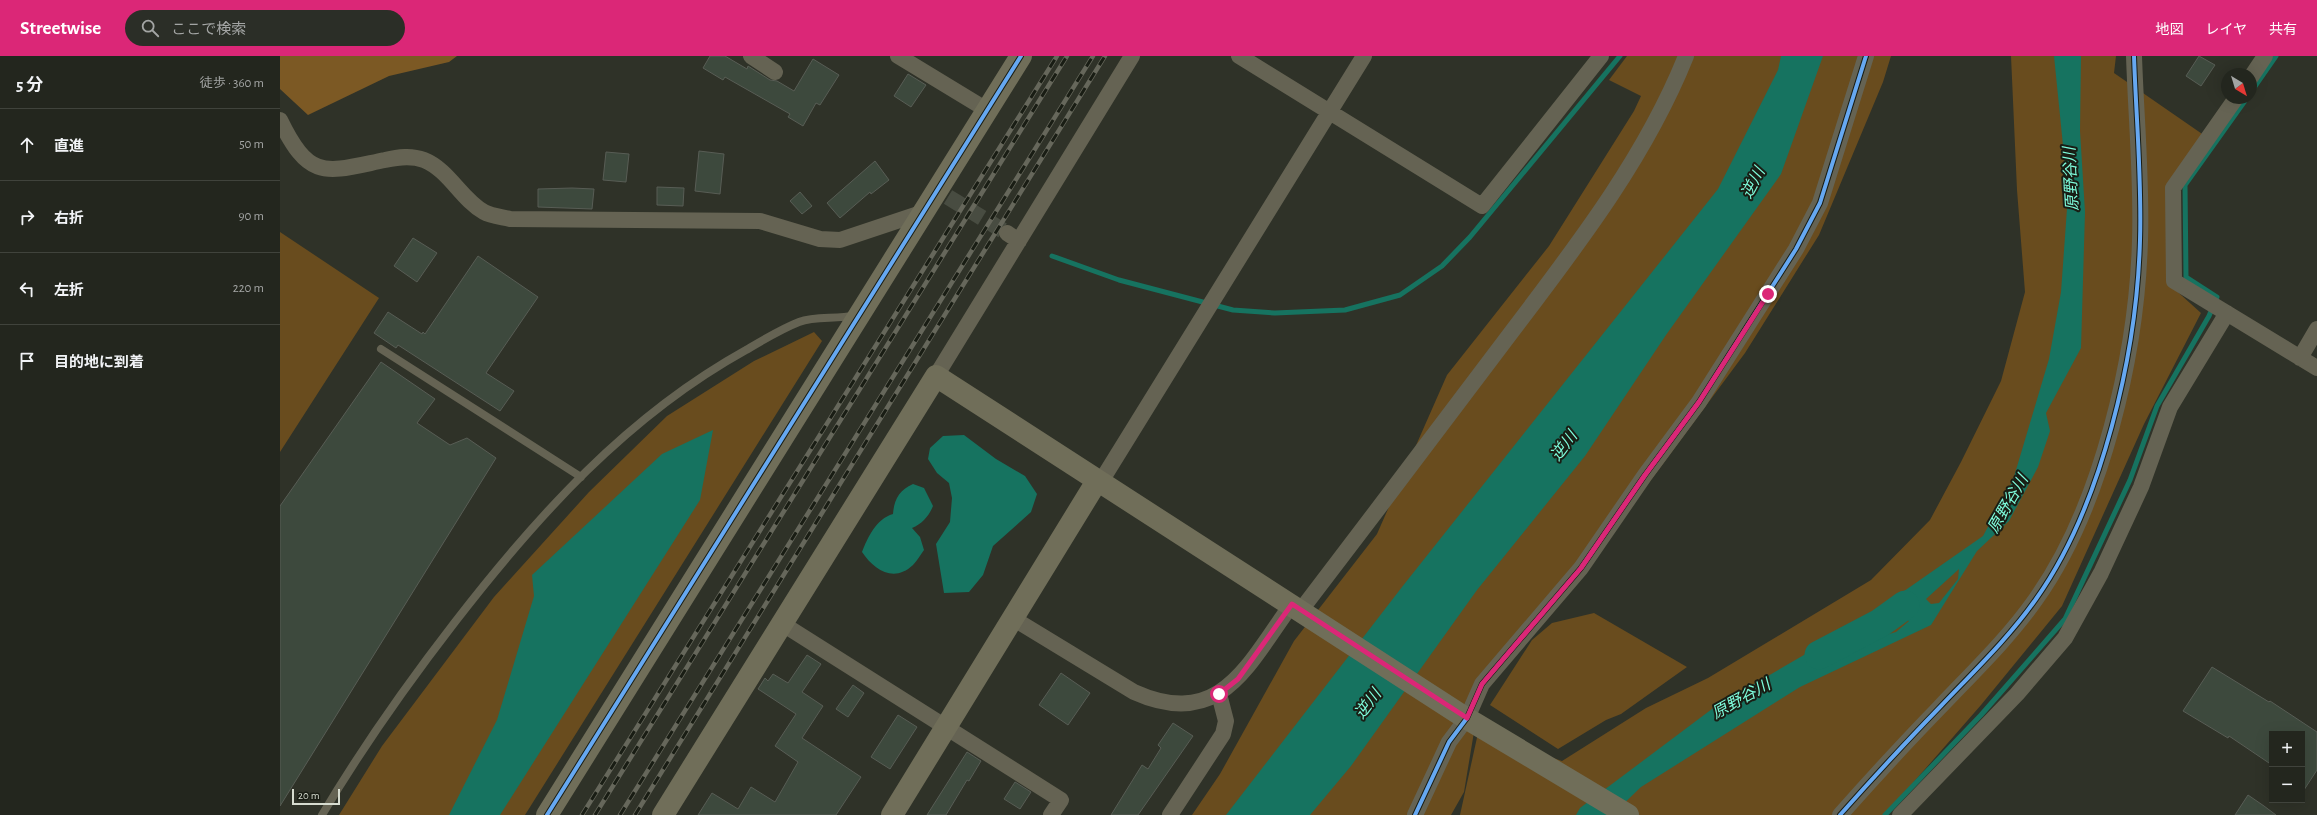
<!DOCTYPE html>
<html lang="ja">
<meta charset="utf-8">
<style>
:root{--surface:#23261e;--page:#2b2e27;--text:#f1f3f6;--muted:#a3a5a4;--line:#40433c;--accent:#db2777}
body{margin:0;font-family:"Alegreya Sans","Noto Sans JP",sans-serif;background:var(--page);color:var(--text)}
.controls{position:absolute;right:12px;bottom:12px;display:grid;overflow:hidden;border-radius:0px;box-shadow:0 4px 16px #0002}
.controls button{width:36px;height:36px;display:grid;place-items:center;padding:0;border:0;border-bottom:1px solid var(--line);background:var(--surface);color:var(--text);font:20px sans-serif}
.compass{position:absolute;left:1941px;top:12px;width:36px;height:36px;border-radius:50%;background:var(--surface);box-shadow:0 4px 16px #0002;rotate:142deg}
.scale{position:absolute;left:12px;bottom:10px;width:48px;box-sizing:border-box;padding-left:4px;border:2px solid #d7dcd0;border-top:0;font-size:11px;line-height:14px;white-space:nowrap;color:#d7dcd0;-webkit-text-stroke:3px #191d14;paint-order:stroke}
.stop{position:absolute;width:12px;height:12px;margin:-9px;border:3px solid #db2777;border-radius:50%;background:#fff}
.stop.end{background:#db2777;border-color:#fff;box-shadow:0 1px 4px #0008}
.list{margin:0;padding:0;list-style:none}
h2{display:flex;justify-content:space-between;align-items:center;height:52px;margin:0;padding:0 16px;font-size:17px}
h2 small{font-size:13px;font-weight:400;color:var(--muted)}
.list li{display:grid;grid-template-columns:26px 1fr auto;gap:12px;align-items:center;box-sizing:border-box;height:72px;padding:0 16px;border-top:1px solid var(--line)}
.list b{display:block;font-size:15px;white-space:nowrap}
.list em{font-size:13px;font-style:normal;color:var(--muted)}
.icon{flex:none;width:22px;height:22px;fill:none;stroke:currentColor;stroke-width:2;stroke-linecap:round;stroke-linejoin:round}
.map{position:relative;flex:none;width:2037px;height:759px;overflow:hidden}
header{display:flex;align-items:center;gap:24px;box-sizing:border-box;height:56px;padding:0 20px;background:var(--accent);color:#fff}
header strong{font-size:19px}
nav{display:flex;gap:22px;margin-inline-start:auto;font-size:14px}
.search{width:280px;height:36px;background:var(--page);display:flex;align-items:center;gap:10px;box-sizing:border-box;padding:0 14px;border-radius:22px;color:var(--muted);font-size:15px}
main{display:flex}
aside{flex:1;background:var(--surface)}
.map>svg:first-child{display:block}
.green{fill:#694c1e}
.forest{fill:#7c5924}
.water{fill:#167360;fill-rule:evenodd}
.lines{fill:none;stroke-linecap:round;stroke-linejoin:round}
.stream{stroke:#167360;stroke-width:5}
.river{stroke:#167360;stroke-width:29}
.building{fill:#3d493d;stroke:#585d55}
.street-tunnel{stroke:#484c41;stroke-width:16;stroke-dasharray:16 8;stroke-linecap:butt}
.lane{stroke:#656353;stroke-width:8}
.street{stroke:#656353;stroke-width:16}
.secondary{stroke:#706e59;stroke-width:22}
.rail-casing{stroke:#66675b;stroke-width:4.5}
.rail{stroke:#191d14;stroke-width:3;stroke-dasharray:9;stroke-linecap:butt}
.cycleway-casing{stroke:#191d14;stroke-width:6}
.cycleway{stroke:#66a8f1;stroke-width:4}
.route{stroke:#db2777;stroke-width:5}
.labels{text-anchor:middle;dominant-baseline:central;stroke-width:4;stroke-linejoin:round;paint-order:stroke}
.water-label{font-size:16px;font-style:italic;fill:#7efcdc;stroke:#191d14}
</style>
<header>
<strong>Streetwise</strong>
<div class="search"><svg class="icon" aria-label="search" viewBox="0 0 24 24"><circle cx="10" cy="10" r="6"/><path d="M15 15l6 6"/></svg>ここで検索</div>
<nav><a>地図</a><a>レイヤ</a><a>共有</a></nav>
</header>
<main>
<aside>
<h2>5 分<small>徒歩 · 360 m</small></h2>
<ul class="list">
<li><svg class="icon" aria-label="ahead" viewBox="0 0 24 24"><path d="M12 20V5M6 11l6-6 6 6"/></svg><div><b>直進</b></div><em>50 m</em></li>
<li><svg class="icon" aria-label="right" viewBox="0 0 24 24"><path d="M7 20v-9h11M14 6l5 5-5 5"/></svg><div><b>右折</b></div><em>90 m</em></li>
<li><svg class="icon" aria-label="left" viewBox="0 0 24 24"><path d="M17 20v-9H6M10 6l-5 5 5 5"/></svg><div><b>左折</b></div><em>220 m</em></li>
<li><svg class="icon" aria-label="arrive" viewBox="0 0 24 24"><path d="M6 21V4h12l-3 4 3 4H6"/></svg><div><b>目的地に到着</b></div></li>
</ul>
</aside>
<div class="map">
<svg width="2037" height="759" viewBox="0 0 2037 759">
<rect width="100%" height="100%" fill="#2f3228"/>
<path class="green" d="M1347,0H1611L1603,26L1539,179L1465,297L1345,459L1202,628L1184,736L1171,759H912L940,718L1014,585L1097,478L1167,319L1269,190L1354,55L1361,40L1329,24Z
M1731,0H1836L1834,17L1928,82L1893,136L1890,229L1921,257L1864,368L1782,550L1701,649L1605,759H1180L1198,677L1282,705L1366,652L1428,622L1591,524L1650,464L1681,406L1721,325L1745,236L1737,134Z
M0,176L99,242L0,396Z
M534,276L542,285L245,759H59L102,690L214,541L309,436L387,360L474,305Z
M1314,557L1407,611L1341,658L1326,664L1278,693L1210,649L1252,584L1272,567Z"/>
<path class="forest" d="M0,0H177L169,6L109,20L28,59L0,33Z"/>
<path class="water" d="M1501,0H1543L1501,118L1386,279L1305,400L1197,534L1071,710L1030,759H946L1122,531L1438,133L1498,14Z
M1774,0H1801L1800,75L1805,156L1801,292L1766,357L1770,375L1758,411L1729,465L1697,495L1651,569L1520,631L1361,731L1332,759H1296L1300,752L1436,650L1574,570L1703,480L1733,424L1769,303L1781,236L1788,139ZM1679,513L1678,523L1659,547L1651,548L1646,543ZM1622,561L1629,565L1616,576L1581,586L1571,579Z
M433,374L420,444L220,759H169L217,664L254,540L252,519L382,398Z
M684,379L716,403L745,420L757,438L751,456L713,490L703,519L689,536L664,537L656,488L670,466L672,442L669,427L657,417L648,403L650,392L663,380Z
M633,428L644,432L653,450C649,460 642,468 632,472L640,481L644,494C641,498 637,505 633,509C614,527 594,514 582,496C588,481 596,463 613,458C614,444 619,434 633,428Z"/>
<g class="lines">
<path class="stream" d="M1971,36L1996,0
M772,200L839,224L953,254L995,257L1065,254L1120,239L1162,210L1190,181L1340,0
M1605,759L1701,659L1785,563L1850,424L1877,350L1929,260L1937,241L1906,221L1905,129L1967,42"/>
<path class="river" d="M1539,599L1600,567L1625,549"/>
</g>
<path class="building" d="M430,0H445L467,13L468,10L490,24L497,25L514,35L533,3L559,19L540,49L536,47L523,70L508,61L510,58L445,21L443,24L423,12Z
M1919,0L1935,9L1921,30L1906,20Z
M628,18L646,29L631,51L614,40Z
M419,95L444,98L440,138L415,135Z
M326,96L349,98L346,126L323,124Z
M595,105L609,124L591,138L590,136L560,162L547,147Z
M377,131L404,132L403,150L377,149Z
M292,132L314,133L312,153L258,151V133Z
M520,136L532,150L522,158L510,145Z
M133,182L157,197L137,226L114,210Z
M198,200L258,241L206,317L234,335L220,355L118,289L116,292L94,277L108,256L142,278L143,276L145,278Z
M101,306L155,343L137,367L170,389L187,382L216,402L0,750V450Z
M527,599L541,608L522,636L543,650L522,682L581,721L556,759H418L432,737L458,753L471,731L495,746L518,706L495,690L516,658L478,633L485,622L488,625L493,618L508,627Z
M1932,611L1989,646L1990,645L2037,676V714L2022,737V678H1992V709L1949,680L1948,682L1903,655Z
M781,617L810,637L788,669L759,649Z
M573,629L584,637L568,661L556,653Z
M618,659L637,671L610,713L591,701Z
M893,667L913,680L858,759H831L862,709L868,713L881,692L878,689Z
M687,696L701,705L689,725L687,724L666,759H647Z
M735,726L751,736L740,753L724,743Z
M1968,739L1984,750L1996,759H1955Z"/>
<g class="lines">
<path class="street-tunnel" d="M668,141L727,177"/>
<path class="lane" d="M101,293L301,421
M42,759C82,692 127,628 175,566C257,460 347,360 466,294C483,284 501,273 519,266C536,259 557,264 575,259"/>
<path class="street" d="M471,0L495,16
M618,0L707,54
M959,0L1202,150L1321,0
M1971,21L1985,0
M1956,42L1893,132L1894,225L2037,312
M0,64C30,126 46,116 105,104C118,101 131,99 144,104C169,114 181,143 204,156C211,160 222,161 230,163L480,165L540,183L560,184L644,156
M727,177L739,185
M2020,302L2037,273
M656,320L852,0
M820,427L1084,0
M1021,554C1089,465 1157,375 1224,286C1292,196 1364,105 1406,0
M734,563L854,636C941,675 968,608 1012,548
M504,564L509,572L781,744L771,759
M890,759L943,678L946,665L939,638
M1135,759L1169,686L1187,662L1202,628L1301,512L1365,419L1419,346L1516,193L1540,147L1586,0
M1560,759C1592,723 1625,687 1659,652C1692,617 1728,583 1756,543C1822,450 1857,297 1860,184C1862,124 1856,61 1854,0
M1620,759L1737,638L1785,582L1821,517L1861,431L1890,351L1947,257"/>
<path class="secondary" d="M267,759L741,0
M383,759L656,320L1181,659L1348,759
M612,759L817,425"/>
<defs>
<path id="rail" d="M302,759L777,0
M315,759L787,0
M340,759L813,0
M355,759L825,0"/>
</defs>
<use href="#rail" class="rail-casing"/>
<use href="#rail" class="rail"/>
<defs>
<path id="cycleway" d="M267,759L741,0
M1135,759L1169,686L1187,662L1202,628L1301,512L1365,419L1419,346L1516,193L1540,147L1586,0
M1560,759C1592,723 1625,687 1659,652C1692,617 1728,583 1756,543C1822,450 1857,297 1860,184C1862,124 1856,61 1854,0"/>
</defs>
<use href="#cycleway" class="cycleway-casing"/>
<use href="#cycleway" class="cycleway"/>
</g>
<g class="lines">
<path class="route" d="M939,638L958,623L1012,548L1187,662L1202,628L1301,512L1365,419L1419,346L1488,238"/>
</g>
<g class="labels">
<g class="water-label">
<text transform="translate(1791 123) rotate(-93)">原野谷川</text>
<text transform="translate(1473 127) rotate(-62)">逆川</text>
<text transform="translate(1284 390) rotate(-53)">逆川</text>
<text transform="translate(1728 448) rotate(-60)">原野谷川</text>
<text transform="translate(1461 643) rotate(-29)">原野谷川</text>
<text transform="translate(1088 648) rotate(-53)">逆川</text>
</g>
</g>
</svg>
<div class="controls">
<button>+</button>
<button>−</button>
</div>
<svg class="compass" viewBox="-18 -18 36 36"><path d="M0-13l5 13h-10z" fill="#e53935"/><path d="M0 13l5-13h-10z" fill="#a3a5a4"/></svg>
<div class="scale">20 m</div>
<div class="stop" style="left:939px;top:638px"></div>
<div class="stop end" style="left:1488px;top:238px"></div>
</div>
</main>
